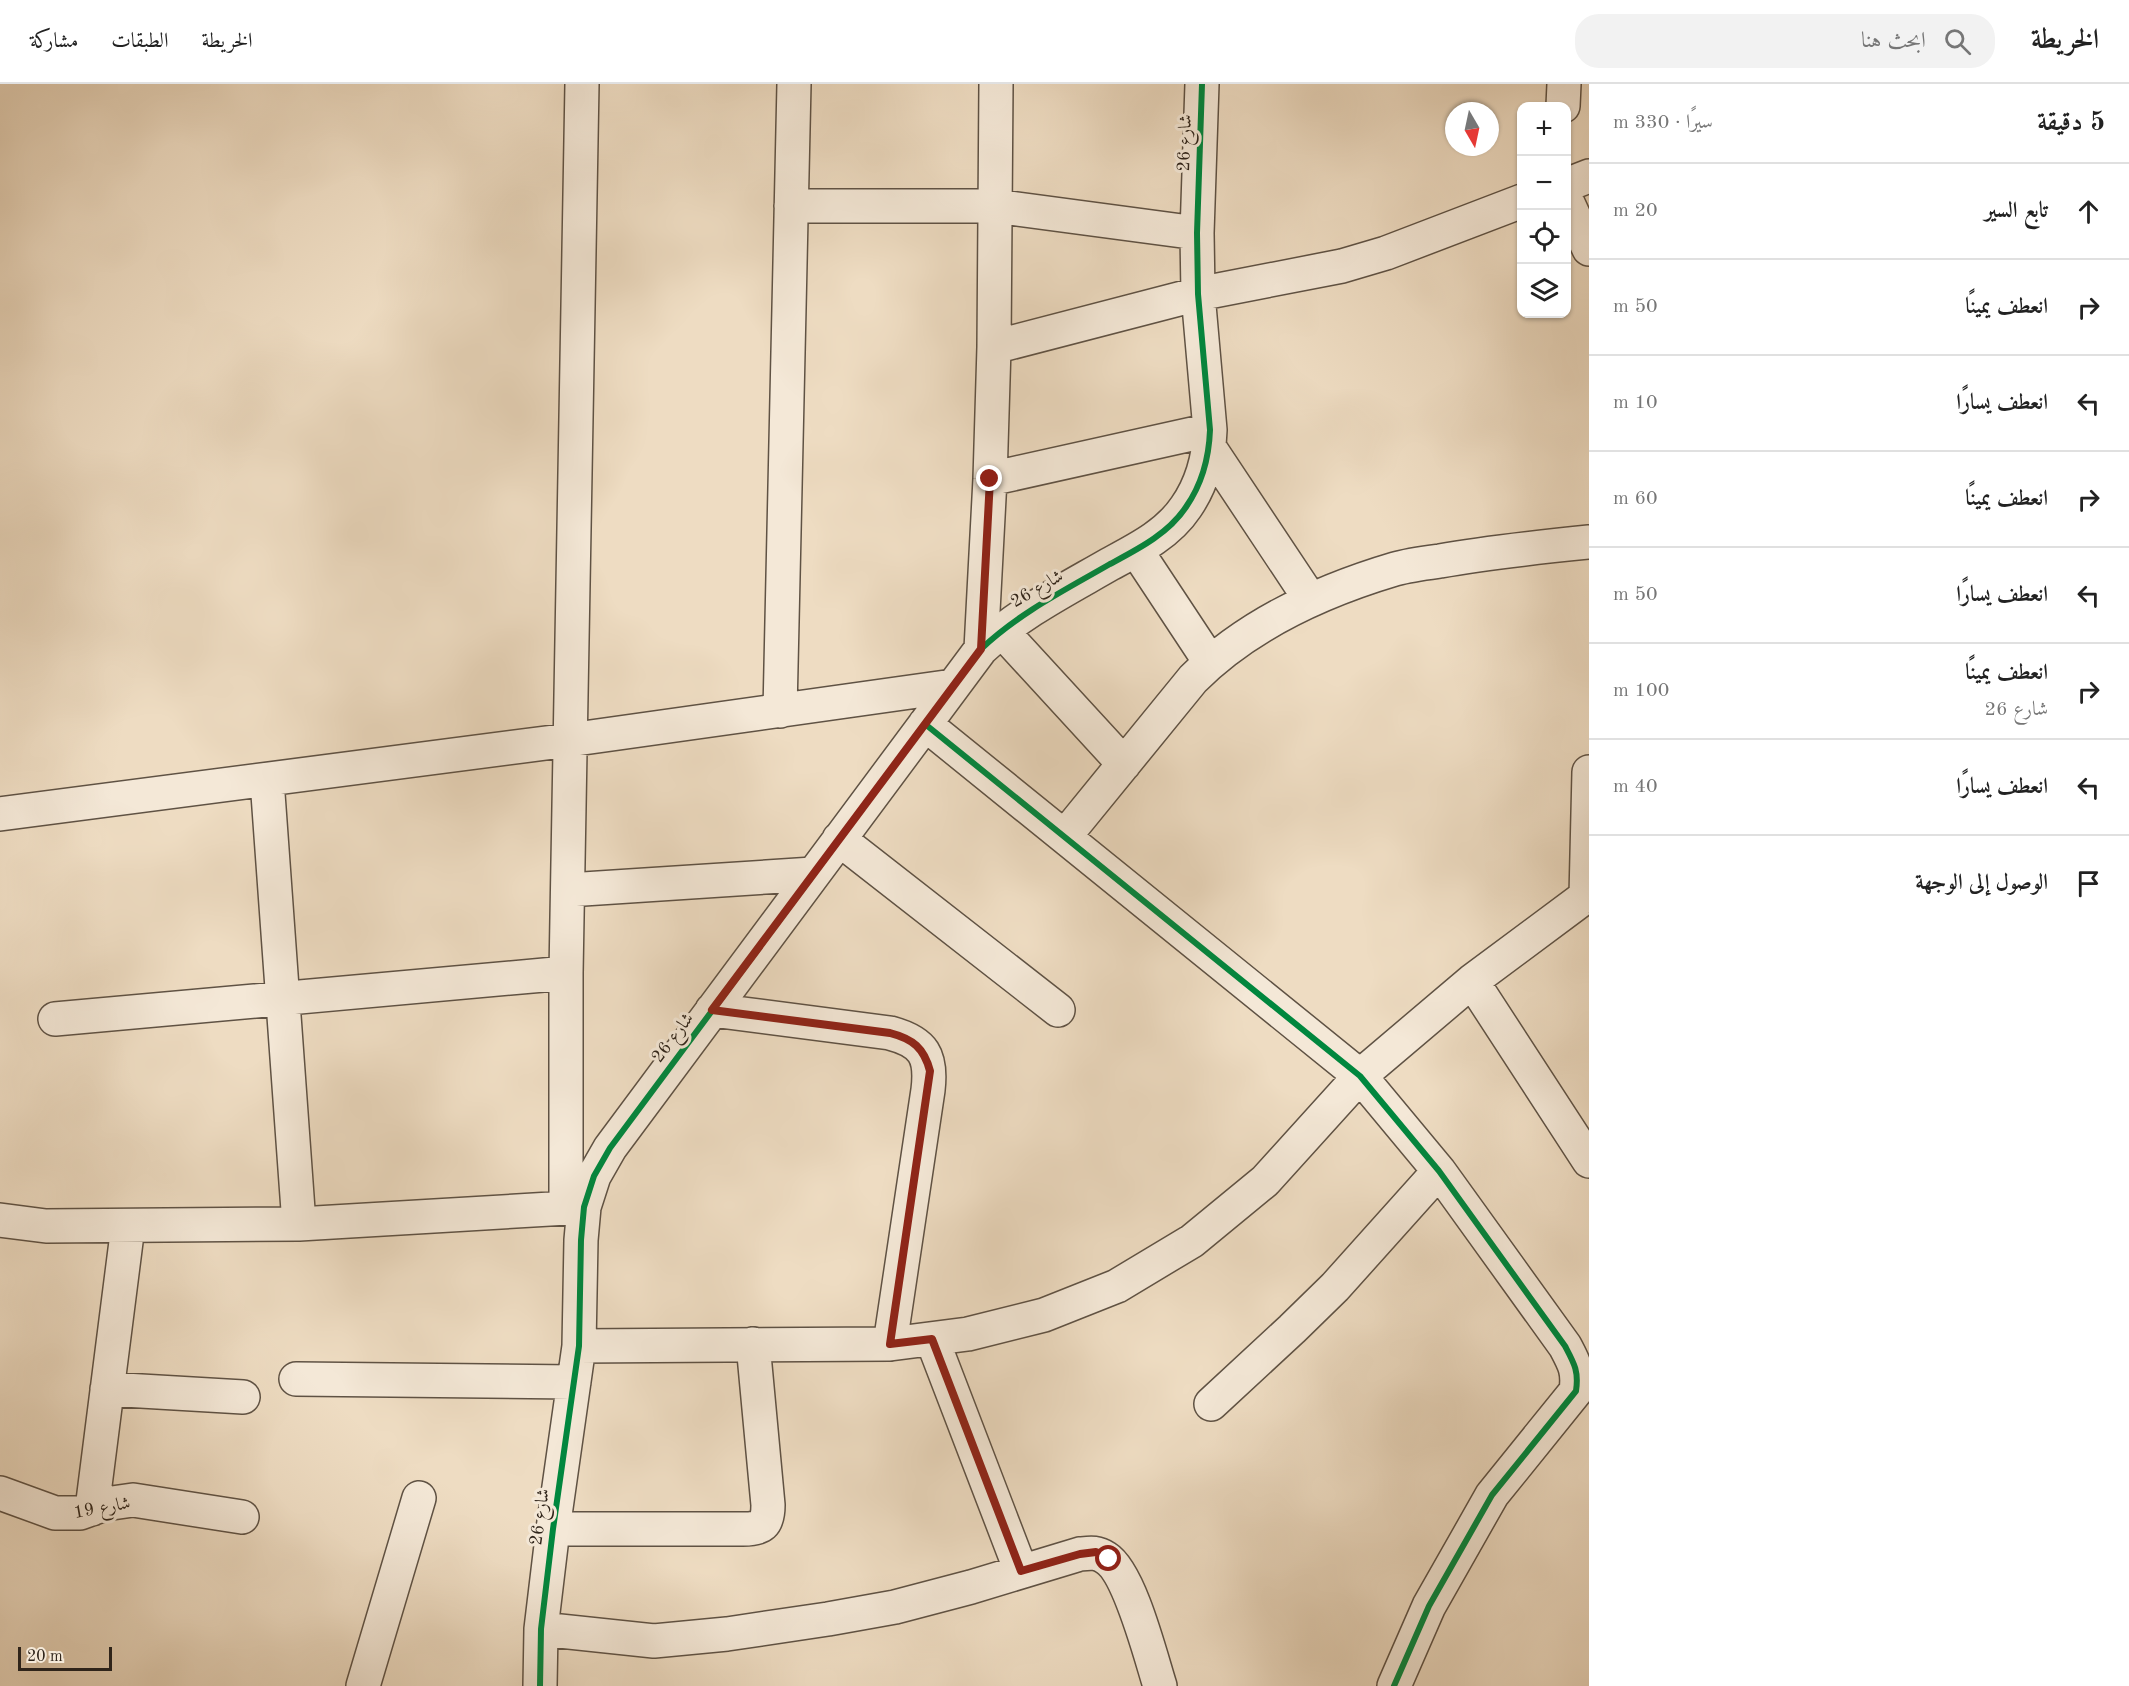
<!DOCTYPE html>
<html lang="ar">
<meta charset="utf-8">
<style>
:root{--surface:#fff;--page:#f2f2f2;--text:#222;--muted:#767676;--line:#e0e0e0}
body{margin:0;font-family:"Old Standard TT",Amiri,serif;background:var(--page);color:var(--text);direction:rtl}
.controls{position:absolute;right:18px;top:18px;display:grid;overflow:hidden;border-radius:12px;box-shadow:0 2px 4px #0004}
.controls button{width:54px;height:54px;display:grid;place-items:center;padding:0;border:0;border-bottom:2px solid var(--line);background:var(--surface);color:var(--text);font:30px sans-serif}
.compass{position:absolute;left:1445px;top:18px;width:54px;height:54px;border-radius:50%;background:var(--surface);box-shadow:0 2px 4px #0004;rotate:171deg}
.scale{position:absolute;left:18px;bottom:15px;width:94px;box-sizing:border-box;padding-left:6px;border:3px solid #2f241a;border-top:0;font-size:16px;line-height:21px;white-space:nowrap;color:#2f241a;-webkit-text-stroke:4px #f4e8d7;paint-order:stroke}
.stop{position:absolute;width:18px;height:18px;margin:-14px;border:4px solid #8f2418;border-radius:50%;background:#fff}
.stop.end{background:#8f2418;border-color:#fff;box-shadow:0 2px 6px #0008}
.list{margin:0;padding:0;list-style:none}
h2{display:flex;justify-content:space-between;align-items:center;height:78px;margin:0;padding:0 24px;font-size:26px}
h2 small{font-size:20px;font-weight:400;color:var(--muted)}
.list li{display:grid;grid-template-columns:39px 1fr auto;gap:18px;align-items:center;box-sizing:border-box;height:96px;padding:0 24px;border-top:2px solid var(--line)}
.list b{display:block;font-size:22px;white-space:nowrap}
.list p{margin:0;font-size:20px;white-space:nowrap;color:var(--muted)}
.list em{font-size:20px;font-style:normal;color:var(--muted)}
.icon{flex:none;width:33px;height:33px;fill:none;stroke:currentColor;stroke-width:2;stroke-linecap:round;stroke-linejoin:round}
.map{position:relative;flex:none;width:1589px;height:1602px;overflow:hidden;direction:ltr}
header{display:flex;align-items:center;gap:36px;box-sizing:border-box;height:84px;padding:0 30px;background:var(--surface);border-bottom:2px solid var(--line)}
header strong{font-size:28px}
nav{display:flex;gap:33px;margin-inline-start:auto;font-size:21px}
.search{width:420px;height:54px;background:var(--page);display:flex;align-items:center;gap:15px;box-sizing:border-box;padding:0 21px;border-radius:24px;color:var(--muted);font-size:22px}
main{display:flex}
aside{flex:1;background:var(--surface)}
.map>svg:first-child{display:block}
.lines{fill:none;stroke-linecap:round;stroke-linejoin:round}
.minor-casing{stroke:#5f5244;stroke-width:36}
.minor{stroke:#f4e8d7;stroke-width:33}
.cycleway-casing{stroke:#f4e8d7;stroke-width:10}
.cycleway{stroke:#00873e;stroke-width:6}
.route{stroke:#8f2418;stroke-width:8}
.labels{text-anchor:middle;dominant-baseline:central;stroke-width:6;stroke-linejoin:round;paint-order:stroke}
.street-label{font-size:18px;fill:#2f241a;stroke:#f4e8d7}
</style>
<header>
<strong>الخريطة</strong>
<div class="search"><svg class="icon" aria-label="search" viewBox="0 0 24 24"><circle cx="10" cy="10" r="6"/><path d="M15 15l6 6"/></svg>ابحث هنا</div>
<nav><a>الخريطة</a><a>الطبقات</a><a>مشاركة</a></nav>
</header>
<main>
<aside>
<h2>5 دقيقة<small>سيرًا · 330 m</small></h2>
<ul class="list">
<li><svg class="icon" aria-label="ahead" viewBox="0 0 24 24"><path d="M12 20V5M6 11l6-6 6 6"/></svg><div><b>تابع السير</b></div><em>20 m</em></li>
<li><svg class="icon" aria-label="right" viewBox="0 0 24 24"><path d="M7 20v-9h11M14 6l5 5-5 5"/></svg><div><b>انعطف يمينًا</b></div><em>50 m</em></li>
<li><svg class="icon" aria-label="left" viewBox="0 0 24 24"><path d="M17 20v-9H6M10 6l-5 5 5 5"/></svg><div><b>انعطف يسارًا</b></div><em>10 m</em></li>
<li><svg class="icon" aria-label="right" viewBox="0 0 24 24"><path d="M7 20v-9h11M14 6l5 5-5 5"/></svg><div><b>انعطف يمينًا</b></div><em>60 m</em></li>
<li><svg class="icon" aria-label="left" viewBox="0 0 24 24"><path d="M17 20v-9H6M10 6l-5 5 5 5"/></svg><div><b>انعطف يسارًا</b></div><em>50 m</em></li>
<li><svg class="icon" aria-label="right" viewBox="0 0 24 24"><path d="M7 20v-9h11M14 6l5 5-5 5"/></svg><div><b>انعطف يمينًا</b><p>شارع 26</p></div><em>100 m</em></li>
<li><svg class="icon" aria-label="left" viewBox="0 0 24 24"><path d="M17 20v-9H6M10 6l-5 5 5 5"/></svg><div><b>انعطف يسارًا</b></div><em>40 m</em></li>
<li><svg class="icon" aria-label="arrive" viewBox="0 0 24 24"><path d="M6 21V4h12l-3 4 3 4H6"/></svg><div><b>الوصول إلى الوجهة</b></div></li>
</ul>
</aside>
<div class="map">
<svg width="1589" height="1602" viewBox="0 0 1589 1602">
<rect width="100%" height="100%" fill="#eedcc2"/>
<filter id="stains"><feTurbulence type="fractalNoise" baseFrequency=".00333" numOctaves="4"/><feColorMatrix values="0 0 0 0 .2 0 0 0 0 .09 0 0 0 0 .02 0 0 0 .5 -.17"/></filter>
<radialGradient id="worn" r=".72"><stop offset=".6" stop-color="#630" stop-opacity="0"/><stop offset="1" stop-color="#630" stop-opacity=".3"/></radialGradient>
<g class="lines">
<defs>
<path id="minor" d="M1563,22L1564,0
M1566,101L1589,92
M1566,115L1589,165
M791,122H995L1197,149
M994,263L1198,210L1342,182L1386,169L1522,117
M1209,363L1310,515
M990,395L1210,346
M1136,466L1210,578
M1001,546L1124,680
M981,565L990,395L994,263L996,0
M780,627L794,0
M925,640L1360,992L1439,1087L1565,1262C1574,1279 1579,1287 1576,1307L1492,1411L1429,1522L1394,1602
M267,696L299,1140
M0,730L569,656L953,602
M1065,752L1193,595C1248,540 1321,507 1395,485C1409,481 1425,479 1440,477C1489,468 1539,463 1589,458
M839,755L1058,926
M568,806L813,790
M1586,812L1589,688
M1472,897L1589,1077
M712,926L890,949C924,958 932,972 928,1006L890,1260
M55,935L566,889
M566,1123V889L582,0
M0,1136L46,1142L299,1140L584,1123
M932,1255L1021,1487
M579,1262L890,1260L968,1250L1044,1231L1117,1202L1192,1157L1265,1097L1360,992L1472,897L1589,810
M296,1295L574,1298
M107,1305L243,1313
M1211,1320L1292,1245L1335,1203L1439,1087
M0,1409L55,1429H80L105,1420L133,1416L242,1433
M92,1425L128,1142
M553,1445H743C762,1445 768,1441 768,1421L753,1260
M541,1545L654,1557L727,1550L828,1535L895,1523L971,1503L1080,1470C1091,1469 1097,1468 1106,1474C1130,1489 1151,1574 1160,1602
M363,1602L419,1414
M540,1602L541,1545L553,1445L579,1262L581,1156L584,1123L594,1092L610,1064L981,565C1019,529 1065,506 1110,480C1138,465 1168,450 1186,423C1202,400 1209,373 1210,346L1198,210L1197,149L1202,0"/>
</defs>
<use href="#minor" class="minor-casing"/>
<use href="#minor" class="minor"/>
<defs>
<path id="cycleway" d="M925,640L1360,992L1439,1087L1565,1262C1574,1279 1579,1287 1576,1307L1492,1411L1429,1522L1394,1602
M540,1602L541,1545L553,1445L579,1262L581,1156L584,1123L594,1092L610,1064L981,565C1019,529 1065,506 1110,480C1138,465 1168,450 1186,423C1202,400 1209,373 1210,346L1198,210L1197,149L1202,0"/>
</defs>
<use href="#cycleway" class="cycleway-casing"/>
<use href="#cycleway" class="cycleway"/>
</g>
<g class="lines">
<path class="route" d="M990,395L981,565L712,926L890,949C913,955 924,964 930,987L890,1260L932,1255L1021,1487L1080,1470L1096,1468L1109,1475"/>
</g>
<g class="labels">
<g class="street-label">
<text transform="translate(1185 59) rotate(-88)">شارع 26</text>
<text transform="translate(1037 505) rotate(-30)">شارع 26</text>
<text transform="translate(673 954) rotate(-53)">شارع 26</text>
<text transform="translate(102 1424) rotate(-10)">شارع 19</text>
<text transform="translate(540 1433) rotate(-82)">شارع 26</text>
</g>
</g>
<rect width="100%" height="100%" filter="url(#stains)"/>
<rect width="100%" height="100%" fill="url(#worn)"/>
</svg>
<div class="controls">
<button>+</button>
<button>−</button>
<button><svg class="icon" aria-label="locate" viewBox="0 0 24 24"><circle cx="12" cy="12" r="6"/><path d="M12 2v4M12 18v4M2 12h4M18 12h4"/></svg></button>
<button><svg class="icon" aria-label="layers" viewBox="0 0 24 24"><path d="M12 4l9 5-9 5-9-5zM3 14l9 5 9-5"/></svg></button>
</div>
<svg class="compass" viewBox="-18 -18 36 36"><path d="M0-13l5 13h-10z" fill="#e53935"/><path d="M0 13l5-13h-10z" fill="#767676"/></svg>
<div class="scale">20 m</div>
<div class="stop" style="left:1109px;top:1475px"></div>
<div class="stop end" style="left:990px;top:395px"></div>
</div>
</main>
